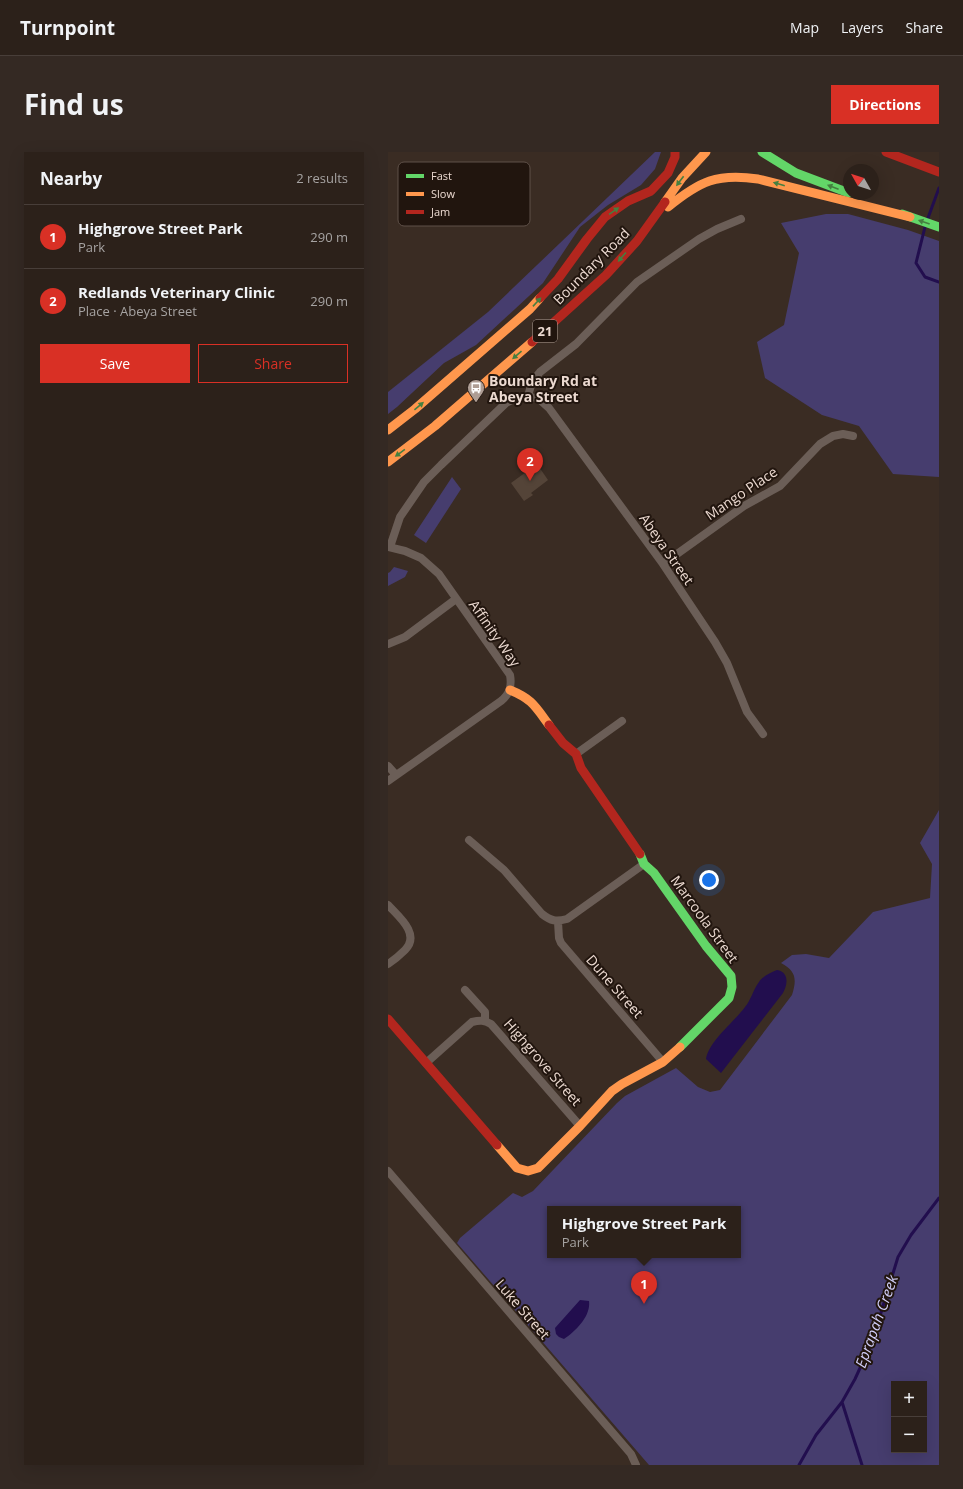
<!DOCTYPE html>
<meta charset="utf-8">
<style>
:root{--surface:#2c211a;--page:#342923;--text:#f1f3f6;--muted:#a6a3a2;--line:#483e39;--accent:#d93025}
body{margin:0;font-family:"Open Sans",sans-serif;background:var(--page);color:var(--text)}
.controls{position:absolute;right:12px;bottom:12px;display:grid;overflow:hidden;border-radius:0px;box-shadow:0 4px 16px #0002}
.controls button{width:36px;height:36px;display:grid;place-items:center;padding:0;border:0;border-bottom:1px solid var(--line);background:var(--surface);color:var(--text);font:20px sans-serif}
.compass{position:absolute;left:455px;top:12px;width:36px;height:36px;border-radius:50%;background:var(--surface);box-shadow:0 4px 16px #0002;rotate:309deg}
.you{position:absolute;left:321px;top:728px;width:14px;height:14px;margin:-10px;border:3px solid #fff;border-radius:50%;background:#1a73e8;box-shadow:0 0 0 6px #1a73e833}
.badge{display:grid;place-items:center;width:26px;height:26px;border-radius:50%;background:var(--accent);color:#fff;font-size:13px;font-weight:700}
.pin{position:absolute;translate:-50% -33px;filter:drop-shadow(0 1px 2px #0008)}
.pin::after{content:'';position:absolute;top:21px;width:14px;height:12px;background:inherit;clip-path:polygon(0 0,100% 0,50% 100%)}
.popup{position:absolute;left:159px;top:1054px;width:194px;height:52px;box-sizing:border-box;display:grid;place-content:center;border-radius:0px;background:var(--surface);filter:drop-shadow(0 1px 3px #0005);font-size:13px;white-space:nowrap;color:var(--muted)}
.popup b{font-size:15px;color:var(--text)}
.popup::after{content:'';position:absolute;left:50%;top:100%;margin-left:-8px;border:8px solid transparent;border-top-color:var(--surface)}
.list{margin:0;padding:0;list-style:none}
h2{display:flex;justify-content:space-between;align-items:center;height:52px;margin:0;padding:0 16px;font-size:17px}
h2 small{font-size:13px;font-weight:400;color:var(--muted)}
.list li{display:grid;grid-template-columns:26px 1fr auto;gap:12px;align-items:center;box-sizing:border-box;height:64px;padding:0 16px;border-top:1px solid var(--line)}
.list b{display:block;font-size:15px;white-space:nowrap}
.list p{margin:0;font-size:13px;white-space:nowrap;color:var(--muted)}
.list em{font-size:13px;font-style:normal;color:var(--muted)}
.actions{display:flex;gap:8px;padding:12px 16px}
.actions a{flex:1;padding:9px 0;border:1px solid var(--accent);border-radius:0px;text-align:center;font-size:14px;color:var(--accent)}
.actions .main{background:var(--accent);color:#fff}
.map{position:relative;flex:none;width:551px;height:1313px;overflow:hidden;border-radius:0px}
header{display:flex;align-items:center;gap:24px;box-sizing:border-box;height:56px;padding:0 20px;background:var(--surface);border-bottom:1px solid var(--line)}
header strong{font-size:19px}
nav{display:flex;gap:22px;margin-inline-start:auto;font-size:14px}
.intro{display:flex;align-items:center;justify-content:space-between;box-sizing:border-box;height:96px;padding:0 24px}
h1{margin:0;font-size:28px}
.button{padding:10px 18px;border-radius:0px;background:var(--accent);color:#fff;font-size:14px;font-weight:700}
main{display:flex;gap:24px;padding:0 24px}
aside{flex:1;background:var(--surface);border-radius:0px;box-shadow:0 4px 16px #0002}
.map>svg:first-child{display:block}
.green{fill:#463d6e;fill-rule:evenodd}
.water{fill:#220e4e}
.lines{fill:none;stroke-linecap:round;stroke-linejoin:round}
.stream{stroke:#220e4e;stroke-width:3}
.building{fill:#544438}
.street{stroke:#6b5e57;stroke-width:8}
.fast{stroke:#63d668;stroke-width:9}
.slow{stroke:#ff974d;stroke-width:9}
.jam{stroke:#b3261e;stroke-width:9}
.oneway{fill:#457f40}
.labels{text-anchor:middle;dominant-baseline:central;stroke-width:4;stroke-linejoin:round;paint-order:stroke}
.shield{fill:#21150e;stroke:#af9f96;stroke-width:1}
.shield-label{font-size:13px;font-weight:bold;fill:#ecdad1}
.street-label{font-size:14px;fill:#ecdad1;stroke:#21150e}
.poi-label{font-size:14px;font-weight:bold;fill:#ecdad1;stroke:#21150e;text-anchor:start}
.water-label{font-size:15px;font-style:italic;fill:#d1cef9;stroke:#21150e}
.key{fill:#21150e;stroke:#5e5048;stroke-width:1}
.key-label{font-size:11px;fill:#ecdad1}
</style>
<header>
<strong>Turnpoint</strong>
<nav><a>Map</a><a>Layers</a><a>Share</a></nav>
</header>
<div class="intro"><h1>Find us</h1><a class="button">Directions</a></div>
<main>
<aside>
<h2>Nearby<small>2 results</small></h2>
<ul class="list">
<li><span class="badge">1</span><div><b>Highgrove Street Park</b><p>Park</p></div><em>290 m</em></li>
<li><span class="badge">2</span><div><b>Redlands Veterinary Clinic</b><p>Place · Abeya Street</p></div><em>290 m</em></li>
</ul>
<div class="actions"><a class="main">Save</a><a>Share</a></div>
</aside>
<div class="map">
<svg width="551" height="1313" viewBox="0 0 551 1313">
<rect width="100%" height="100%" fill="#3a2c23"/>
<path class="green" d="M267,0H273L267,17L253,33L220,53L192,75L155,131L88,193L56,211L9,255L0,262V240L100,160Z
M438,62H460L520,78L551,89V325L505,322L471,274L434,263L377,226L369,190L396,173L411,101L393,71Z
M64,325L73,337L38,391L26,383Z
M6,415L20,419L17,425L0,434V421L2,420Z
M551,658V1313H261L69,1091L72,1086L125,1041L134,1045L145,1039L229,951L237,944L288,916L310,935L322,940L332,938L404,843C409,827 408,819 393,811L404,803L418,802L441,806L485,760L542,746L544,712L532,691ZM162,1057H350V1103H162ZM506,1232H536V1298H506Z"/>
<path class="water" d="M389,818C401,820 400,832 395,841L333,921L318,907C321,889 346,870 357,855C363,848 365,838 371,830C374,825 383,820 389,818Z
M192,1148L201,1149C203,1164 188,1179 176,1187L171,1185L168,1182L167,1176Z"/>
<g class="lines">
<path class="stream" d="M540,66L551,36
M537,75L528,111L537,125L551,130
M454,1250L474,1313
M411,1313L428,1283L454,1250L467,1227L484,1190L510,1105L523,1083L551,1046"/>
</g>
<path class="building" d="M149,312L160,328L143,341L145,343L136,349L123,331Z"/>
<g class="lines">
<path class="street" d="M140,244L151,247L161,256L275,412L327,490L339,511L359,560L375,582
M0,395L17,399L33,406L51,422L122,523C124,534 122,542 113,549L0,629
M2,395L12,365L36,330L53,313L118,251L128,246L140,244L144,230L152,220L188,192L249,130L311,87L329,77L353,67
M275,412L356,354L392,334L432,292L445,284L455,282L465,284
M0,492L17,485L68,447
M188,602L234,569
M0,614L8,623
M81,688L116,718L154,762C163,769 168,770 179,767L256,712
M0,753C10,764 33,782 17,798C12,803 6,808 0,812
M170,770L171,786L173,791L275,910
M77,838L97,860V869
M38,911L84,870C92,868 96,868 103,872L192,974
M0,1019L243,1302L248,1313"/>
<path class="fast" d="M374,0L408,21L461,41
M514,62L551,75
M252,702L256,712L266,721L318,794L343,824L344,835L341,846L292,895"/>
<path class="slow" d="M277,50L294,26L318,0
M280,55C312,29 329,21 370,27L522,65
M0,278L27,257L142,157L152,146
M0,310L47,274L144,190
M122,538C144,547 147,554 161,573
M109,993L129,1016L140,1019L150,1016L192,974L224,939L234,932L275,910L292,895"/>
<path class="jam" d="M498,0L551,20
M152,146L170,127L199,87L217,65L240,49L263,39L280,21L287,5V0
M144,190L218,123L249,89L277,50
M161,573L175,591L188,602L193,616L252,702
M0,867L109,993"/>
</g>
<defs><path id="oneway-solid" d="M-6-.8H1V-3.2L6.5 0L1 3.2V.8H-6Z"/></defs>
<g class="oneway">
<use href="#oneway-solid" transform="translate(292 29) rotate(127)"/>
<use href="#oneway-solid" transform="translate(391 32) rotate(-164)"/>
<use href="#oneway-solid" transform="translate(445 35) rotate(-159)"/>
<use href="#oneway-solid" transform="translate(226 59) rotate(-35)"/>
<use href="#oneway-solid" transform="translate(536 70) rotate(-161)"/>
<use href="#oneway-solid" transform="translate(234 105) rotate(131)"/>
<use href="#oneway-solid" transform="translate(149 150) rotate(-47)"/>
<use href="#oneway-solid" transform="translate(129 203) rotate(139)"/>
<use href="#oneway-solid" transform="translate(31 254) rotate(-40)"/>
<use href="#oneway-solid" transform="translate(12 301) rotate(144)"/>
</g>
<defs>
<symbol id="bus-pin" viewBox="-11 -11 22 30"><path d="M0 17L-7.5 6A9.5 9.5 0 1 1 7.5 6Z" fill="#ae9d94" stroke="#21150e"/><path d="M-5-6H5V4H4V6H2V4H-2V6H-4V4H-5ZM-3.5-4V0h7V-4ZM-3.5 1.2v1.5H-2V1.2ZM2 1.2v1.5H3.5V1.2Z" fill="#fff"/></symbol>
</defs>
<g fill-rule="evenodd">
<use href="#bus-pin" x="78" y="226" width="20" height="27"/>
</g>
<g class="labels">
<rect class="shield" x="145" y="168" width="24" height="22" rx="3"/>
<g class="shield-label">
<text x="157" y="179">21</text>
</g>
<g class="street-label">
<text transform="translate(203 114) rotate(-45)">Boundary Road</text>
<text transform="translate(353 341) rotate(-34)">Mango Place</text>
<text transform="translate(279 397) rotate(55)">Abeya Street</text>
<text transform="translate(107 481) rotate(55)">Affinity Way</text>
<text transform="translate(317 767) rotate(54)">Marcoola Street</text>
<text transform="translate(227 834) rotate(49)">Dune Street</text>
<text transform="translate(155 910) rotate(49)">Highgrove Street</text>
<text transform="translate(135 1157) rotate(49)">Luke Street</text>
</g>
<g class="poi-label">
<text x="101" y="228">Boundary Rd at<tspan x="101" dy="16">Abeya Street</tspan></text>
</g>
<g class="water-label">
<text transform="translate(488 1169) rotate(-70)">Eprapah Creek</text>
</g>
</g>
<rect x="10" y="10" width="132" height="64" rx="6" class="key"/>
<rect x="18" y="22" width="18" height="4" fill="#63d668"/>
<rect x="18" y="40" width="18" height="4" fill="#ff974d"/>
<rect x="18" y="58" width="18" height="4" fill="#b3261e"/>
<g class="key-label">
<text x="43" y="28">Fast</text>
<text x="43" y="46">Slow</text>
<text x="43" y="64">Jam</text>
</g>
</svg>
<div class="controls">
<button>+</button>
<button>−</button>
</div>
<svg class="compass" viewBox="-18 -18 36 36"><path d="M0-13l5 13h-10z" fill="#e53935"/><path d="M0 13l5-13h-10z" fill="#a6a3a2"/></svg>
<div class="you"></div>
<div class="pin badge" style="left:256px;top:1152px">1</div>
<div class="popup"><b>Highgrove Street Park</b>Park</div>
<div class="pin badge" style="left:142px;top:329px">2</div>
</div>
</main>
